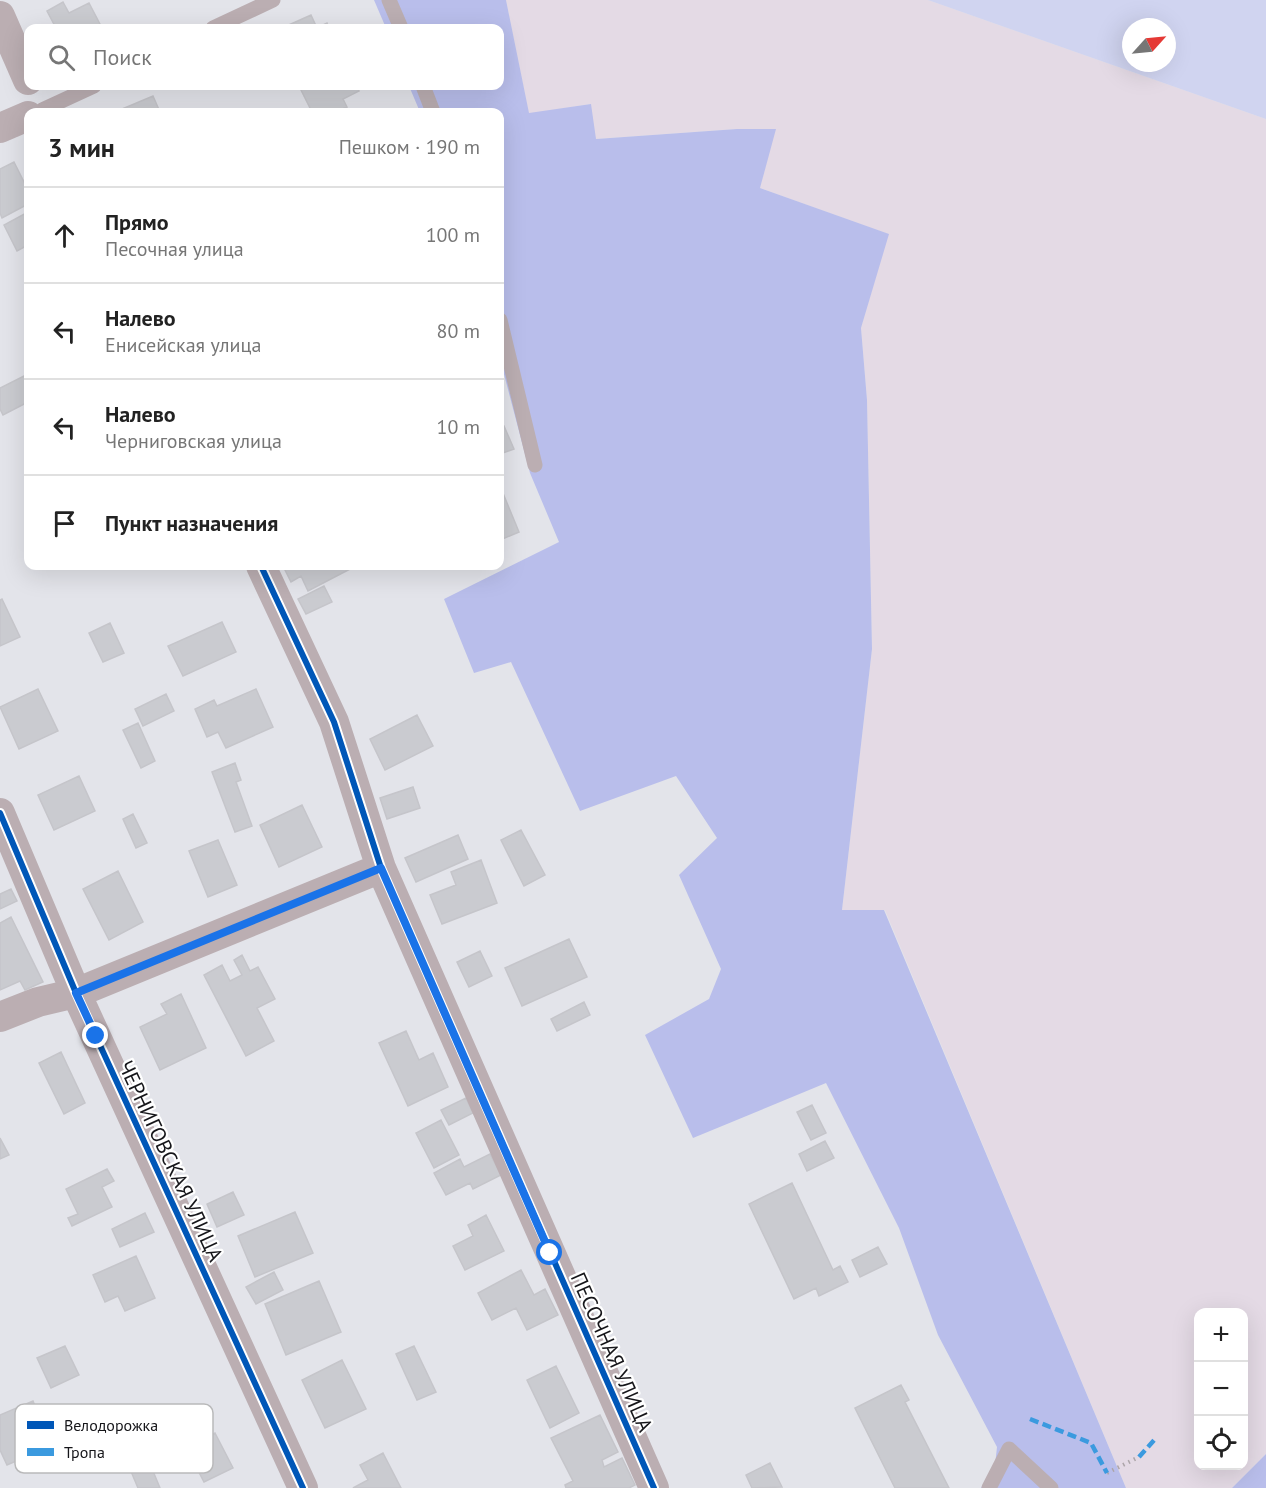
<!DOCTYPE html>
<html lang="ru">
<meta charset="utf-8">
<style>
:root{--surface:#fff;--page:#f2f2f2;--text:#222;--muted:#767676;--line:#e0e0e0}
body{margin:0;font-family:"PT Sans",sans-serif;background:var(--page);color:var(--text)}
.controls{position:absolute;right:18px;bottom:18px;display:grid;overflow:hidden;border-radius:12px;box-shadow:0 6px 24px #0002}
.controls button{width:54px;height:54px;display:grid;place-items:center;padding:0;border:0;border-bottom:2px solid var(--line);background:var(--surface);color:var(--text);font:30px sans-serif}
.compass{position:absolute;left:1122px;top:18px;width:54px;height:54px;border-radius:50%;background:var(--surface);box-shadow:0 6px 24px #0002;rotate:63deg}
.stop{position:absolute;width:18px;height:18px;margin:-14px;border:4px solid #1a73e8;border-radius:50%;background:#fff}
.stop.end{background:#1a73e8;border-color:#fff;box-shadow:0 2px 6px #0008}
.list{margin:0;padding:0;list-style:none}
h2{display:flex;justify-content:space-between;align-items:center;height:78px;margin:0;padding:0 24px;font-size:26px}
h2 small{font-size:20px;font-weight:400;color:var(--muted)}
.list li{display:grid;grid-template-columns:39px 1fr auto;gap:18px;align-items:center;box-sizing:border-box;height:96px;padding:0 24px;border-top:2px solid var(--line)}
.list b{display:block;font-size:22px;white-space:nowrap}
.list p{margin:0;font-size:20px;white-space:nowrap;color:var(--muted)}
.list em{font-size:20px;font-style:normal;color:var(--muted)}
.icon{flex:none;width:33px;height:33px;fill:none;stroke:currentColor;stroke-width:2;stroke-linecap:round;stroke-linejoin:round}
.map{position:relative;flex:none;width:1266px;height:1488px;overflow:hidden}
.search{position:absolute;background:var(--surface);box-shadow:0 6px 24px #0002;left:24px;top:24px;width:480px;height:66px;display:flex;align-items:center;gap:15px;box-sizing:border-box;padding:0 21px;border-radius:12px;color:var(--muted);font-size:22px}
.panel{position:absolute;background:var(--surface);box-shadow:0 6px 24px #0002;left:24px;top:108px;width:480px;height:462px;border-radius:12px}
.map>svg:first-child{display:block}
.industrial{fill:#e4dae5;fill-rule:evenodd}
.green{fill:#d0d4f0;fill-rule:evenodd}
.forest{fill:#b9beeb}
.building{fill:#cacbd0;stroke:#c5c5ca;stroke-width:1.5}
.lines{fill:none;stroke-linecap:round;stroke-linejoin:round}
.path{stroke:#aca5a9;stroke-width:4;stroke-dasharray:1.5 4.5;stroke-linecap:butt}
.service{stroke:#bbaeb2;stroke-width:15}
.minor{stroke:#bbaeb2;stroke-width:30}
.quiet{stroke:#3b9adf;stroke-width:4.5;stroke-dasharray:9 4.5;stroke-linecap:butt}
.cycleway-casing{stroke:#fff;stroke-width:10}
.cycleway{stroke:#0057b8;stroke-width:6}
.route{stroke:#1a73e8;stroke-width:8}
.labels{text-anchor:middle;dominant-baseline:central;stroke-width:4.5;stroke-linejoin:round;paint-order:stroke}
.street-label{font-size:21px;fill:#151519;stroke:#fff}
.key{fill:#fff;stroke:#b9b9ba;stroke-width:1.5}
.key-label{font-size:16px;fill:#151519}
</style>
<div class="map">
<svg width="1266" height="1488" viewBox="0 0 1266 1488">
<rect width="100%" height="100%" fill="#e3e4ea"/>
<path class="industrial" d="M506,0H928L1266,119V1454L1232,1488H1126L885,910H842L872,649L867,400L861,328L888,234L760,188L775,129H737L595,139L590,104L529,114ZM1198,1312H1244V1466H1198Z"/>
<path class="green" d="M928,0H1266V119ZM1131,27H1167V63H1131Z"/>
<path class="forest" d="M374,0H506L529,113L591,104L596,139L737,129H776L760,188L889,234L861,328L867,400L872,649L842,910H884L1126,1488H981L995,1465L997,1447L938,1335L899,1228L826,1083L693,1138L645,1035L709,999L721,969L679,875L717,838L676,776L580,811L511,662L474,673L444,599L559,542L530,473L500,359V112H420L409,86H500V28H386Z
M1266,1454V1488H1232Z"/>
<path class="building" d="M63,2L69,13L89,3L102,28H56L47,11Z
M311,15L317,28L327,23L329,28H282Z
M299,86H356L359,91L343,99L347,107L335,112H312Z
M153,96L160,112H115Z
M14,162L28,190V204L2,218L0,213V169Z
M28,212V245L17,251L4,225Z
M28,374V402L3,415L0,409V388Z
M504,426L514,449L500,454V428Z
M500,486L519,532L500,540Z
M283,566H350L352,568L308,591L301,576L291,582Z
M324,586L332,602L306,614L298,599Z
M2,599L20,637L0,646V600Z
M222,622L236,652L183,676L168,646Z
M110,623L124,653L103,662L89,633Z
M38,689L58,731L19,749L0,707Z
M256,689L273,727L226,748L218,732L207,737L195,709L214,700L217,706Z
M166,694L174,711L143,726L135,709Z
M417,715L433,746L385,770L370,739Z
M138,723L155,761L141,768L123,730Z
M235,763L241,780L236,782L252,826L235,832L212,772Z
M79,776L95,811L54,830L38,795Z
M413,787L420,808L387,819L380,798Z
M302,805L322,847L279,867L260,825Z
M133,814L147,843L136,848L123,819Z
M521,830L545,875L524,886L501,840Z
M458,835L468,859L416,882L405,858Z
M218,840L237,885L208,897L189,851Z
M481,860L497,903L442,924L430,895L456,885L451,872Z
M118,871L143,922L109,940L83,889Z
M11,889L17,901L0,909V894Z
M11,917L43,982L25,990L20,981L0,990V923Z
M569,939L587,977L522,1006L505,968Z
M480,951L492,976L469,987L457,962Z
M242,955L250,971L258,967L275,999L257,1008L274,1041L246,1056L204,975L222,965L230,981L242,975L234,960Z
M181,994L206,1048L160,1070L140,1027L167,1014L161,1004Z
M584,1002L590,1015L557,1031L551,1019Z
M406,1031L419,1060L433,1053L448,1087L408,1106L379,1043Z
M61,1052L85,1103L64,1114L39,1063Z
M466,1098L473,1113L449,1125L441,1110Z
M812,1105L826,1133L811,1140L797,1112Z
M441,1120L459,1155L434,1168L416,1133Z
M0,1138L9,1155L0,1159Z
M825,1141L834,1158L807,1171L799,1154Z
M490,1154L501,1175L473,1189L470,1183L446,1195L434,1173L460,1159L464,1167Z
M107,1169L114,1181L102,1187L112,1207L72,1226L68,1218L78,1214L66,1189Z
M792,1183L833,1270L840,1266L848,1282L819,1296L816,1288L794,1299L749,1204Z
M233,1192L244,1215L217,1227L207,1204Z
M295,1212L313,1253L255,1277L238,1236Z
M145,1213L154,1232L120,1247L112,1229Z
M486,1215L504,1251L465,1270L453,1246L473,1236L468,1225Z
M878,1247L887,1264L860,1277L852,1260Z
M136,1256L155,1298L125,1311L118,1296L105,1302L93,1275Z
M521,1270L534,1295L545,1289L558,1315L527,1330L516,1308L492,1320L478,1293Z
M274,1272L283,1290L256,1304L246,1287Z
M319,1281L341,1332L286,1355L265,1304Z
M65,1346L79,1375L51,1388L37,1358Z
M414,1346L436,1392L417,1400L396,1354Z
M342,1360L366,1409L325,1428L302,1380Z
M556,1366L579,1413L550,1428L527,1380Z
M901,1385L909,1400L905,1402L949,1488H895L855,1408Z
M33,1401L43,1426L53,1422L62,1441L7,1465L0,1450V1415Z
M600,1415L618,1452L602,1460L604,1467L622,1458L635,1485L629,1488H566L565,1485L573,1481L551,1438Z
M136,1430L160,1488H138L117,1438Z
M215,1433L233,1468L204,1482L186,1447Z
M383,1453L401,1488H353L368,1480L360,1465Z
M770,1463L782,1487L752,1488L746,1475Z"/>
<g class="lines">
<path class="path" d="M1107,1473L1139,1457"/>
<path class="service" d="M389,0L401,28
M213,28L273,0
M423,86L433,112
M42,110L94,86
M500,320L535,465
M989,1488L1009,1449L1051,1488"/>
<path class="minor" d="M0,16L28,80
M0,128L28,116
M261,566L334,722L381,868L654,1488
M0,813L76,993L303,1488
M0,1017L38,1002L76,993L381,868"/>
<path class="quiet" d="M1030,1419L1091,1443L1107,1473
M1139,1457L1156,1438"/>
<defs>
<path id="cycleway" d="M261,566L334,722L381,868L654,1488
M0,813L76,993L303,1488"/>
</defs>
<use href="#cycleway" class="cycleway-casing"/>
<use href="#cycleway" class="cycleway"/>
</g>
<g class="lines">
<path class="route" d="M96,1036L76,993L381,868L550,1253"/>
</g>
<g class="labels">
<g class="street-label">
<text transform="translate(171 1161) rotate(65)">ЧЕРНИГОВСКАЯ УЛИЦА</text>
<text transform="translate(612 1352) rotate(66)">ПЕСОЧНАЯ УЛИЦА</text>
</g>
</g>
<rect x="15" y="1404" width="198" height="69" rx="9" class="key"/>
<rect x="27" y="1421" width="27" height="8" fill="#0057b8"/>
<rect x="27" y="1448" width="27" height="8" fill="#3b9adf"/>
<g class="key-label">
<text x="64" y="1431">Велодорожка</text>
<text x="64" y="1458">Тропа</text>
</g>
</svg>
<div class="controls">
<button>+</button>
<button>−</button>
<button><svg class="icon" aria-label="locate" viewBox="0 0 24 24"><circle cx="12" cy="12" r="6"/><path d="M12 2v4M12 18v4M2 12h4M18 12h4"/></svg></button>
</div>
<svg class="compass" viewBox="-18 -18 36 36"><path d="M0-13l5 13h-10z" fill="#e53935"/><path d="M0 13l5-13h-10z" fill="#767676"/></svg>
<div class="stop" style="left:550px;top:1253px"></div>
<div class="stop end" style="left:96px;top:1036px"></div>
<div class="search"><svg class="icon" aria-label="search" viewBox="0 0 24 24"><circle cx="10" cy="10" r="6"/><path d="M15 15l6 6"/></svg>Поиск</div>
<section class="panel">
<h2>3 мин<small>Пешком · 190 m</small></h2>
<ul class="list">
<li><svg class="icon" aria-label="ahead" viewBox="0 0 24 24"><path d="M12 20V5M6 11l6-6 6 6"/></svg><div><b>Прямо</b><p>Песочная улица</p></div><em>100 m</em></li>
<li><svg class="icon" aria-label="left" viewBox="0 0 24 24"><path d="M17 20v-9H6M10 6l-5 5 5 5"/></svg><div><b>Налево</b><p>Енисейская улица</p></div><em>80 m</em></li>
<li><svg class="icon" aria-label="left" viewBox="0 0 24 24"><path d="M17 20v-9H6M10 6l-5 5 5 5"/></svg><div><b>Налево</b><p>Черниговская улица</p></div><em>10 m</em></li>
<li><svg class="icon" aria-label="arrive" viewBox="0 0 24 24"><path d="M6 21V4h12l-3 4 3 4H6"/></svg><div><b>Пункт назначения</b></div></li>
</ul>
</section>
</div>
